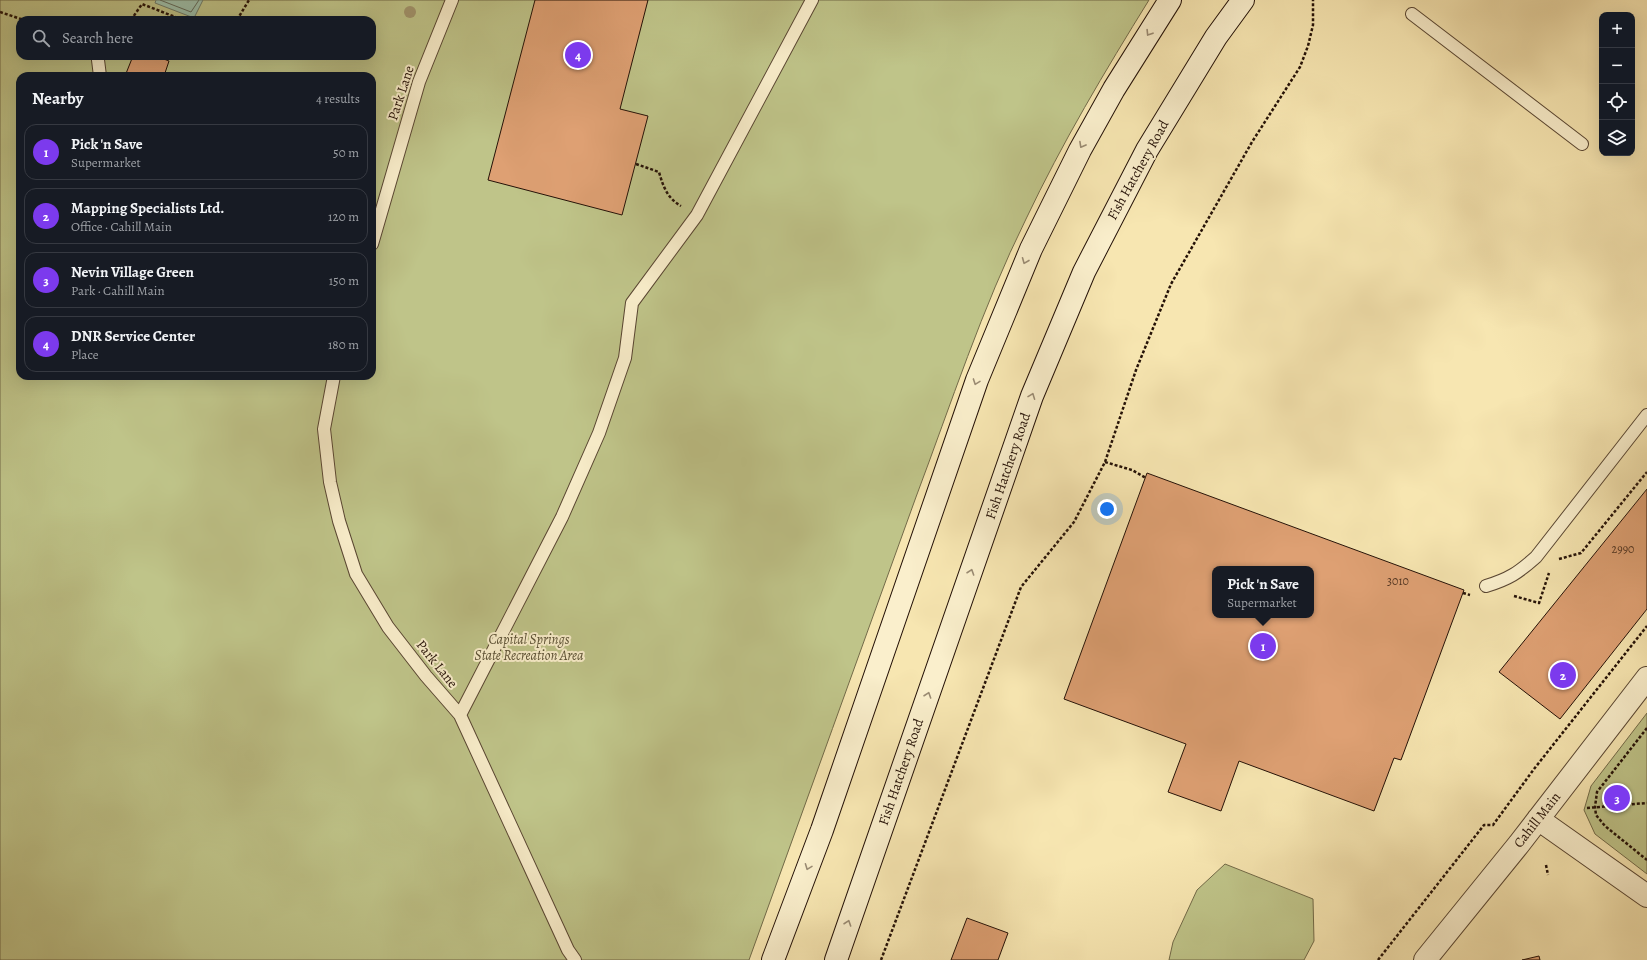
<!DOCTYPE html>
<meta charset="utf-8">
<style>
:root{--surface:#171b24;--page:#242831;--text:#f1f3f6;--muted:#9ea1a6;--line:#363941;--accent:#7c3aed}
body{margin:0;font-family:Alegreya,serif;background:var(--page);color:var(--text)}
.controls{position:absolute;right:12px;top:12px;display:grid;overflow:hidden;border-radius:8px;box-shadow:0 4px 16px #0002}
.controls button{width:36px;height:36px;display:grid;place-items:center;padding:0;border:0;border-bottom:1px solid var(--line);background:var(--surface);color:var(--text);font:20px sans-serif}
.you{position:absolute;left:1107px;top:509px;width:14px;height:14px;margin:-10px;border:3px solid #fff;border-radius:50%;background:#1a73e8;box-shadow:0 0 0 6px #1a73e833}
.badge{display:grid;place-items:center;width:26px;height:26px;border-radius:50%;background:var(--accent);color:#fff;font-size:13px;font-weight:700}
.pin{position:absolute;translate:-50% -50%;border:2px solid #fff;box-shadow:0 1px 4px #0006}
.popup{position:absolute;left:1212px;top:566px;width:102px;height:52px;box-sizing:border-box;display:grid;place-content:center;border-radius:8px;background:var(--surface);filter:drop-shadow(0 1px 3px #0005);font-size:13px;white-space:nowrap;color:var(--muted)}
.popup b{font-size:15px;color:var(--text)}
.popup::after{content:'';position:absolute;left:50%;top:100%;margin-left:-8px;border:8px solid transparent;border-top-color:var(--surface)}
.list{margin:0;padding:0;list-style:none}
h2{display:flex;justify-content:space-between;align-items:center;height:52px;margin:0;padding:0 16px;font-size:17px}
h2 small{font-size:13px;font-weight:400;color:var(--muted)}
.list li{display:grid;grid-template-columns:26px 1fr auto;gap:12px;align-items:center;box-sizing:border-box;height:56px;margin:0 8px 8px;padding:0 8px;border:1px solid var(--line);border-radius:12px}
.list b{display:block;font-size:15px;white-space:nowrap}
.list p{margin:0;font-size:13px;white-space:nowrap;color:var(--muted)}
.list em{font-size:13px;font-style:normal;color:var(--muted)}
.icon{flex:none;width:22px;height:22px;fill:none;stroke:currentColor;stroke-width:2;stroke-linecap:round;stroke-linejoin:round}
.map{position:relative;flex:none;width:1647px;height:960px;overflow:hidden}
.search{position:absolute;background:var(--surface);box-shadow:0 4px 16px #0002;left:16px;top:16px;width:360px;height:44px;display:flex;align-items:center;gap:10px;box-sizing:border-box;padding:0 14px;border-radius:12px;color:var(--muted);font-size:15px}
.panel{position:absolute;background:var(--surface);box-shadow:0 4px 16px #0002;left:16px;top:72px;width:360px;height:308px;border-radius:12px}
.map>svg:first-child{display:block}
.green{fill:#bfc489;stroke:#726a48;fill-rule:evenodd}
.water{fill:#9dc0ab;stroke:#6d7a69}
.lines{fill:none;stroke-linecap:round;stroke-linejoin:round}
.shore{stroke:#606859;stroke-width:1}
.building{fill:#dea073;stroke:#241107;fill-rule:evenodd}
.service-casing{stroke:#594632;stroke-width:14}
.minor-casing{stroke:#594632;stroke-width:24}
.secondary-casing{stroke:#241107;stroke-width:24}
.path{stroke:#241107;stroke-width:2.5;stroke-dasharray:3 2;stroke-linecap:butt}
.service{stroke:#faefcc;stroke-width:12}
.minor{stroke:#faefcc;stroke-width:22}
.secondary{stroke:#faefcc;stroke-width:22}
.tree{fill:#a1946c}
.oneway{stroke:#9a8b73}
.labels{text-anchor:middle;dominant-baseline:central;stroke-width:4;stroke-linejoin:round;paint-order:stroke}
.number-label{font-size:12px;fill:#523522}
.street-label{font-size:14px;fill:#241107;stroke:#faefcc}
.park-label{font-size:14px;font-style:italic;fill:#5a5034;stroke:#faefcc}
</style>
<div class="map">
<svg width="1647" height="960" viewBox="0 0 1647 960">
<rect width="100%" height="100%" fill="#f7e6b1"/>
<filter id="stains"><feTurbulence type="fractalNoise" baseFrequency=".005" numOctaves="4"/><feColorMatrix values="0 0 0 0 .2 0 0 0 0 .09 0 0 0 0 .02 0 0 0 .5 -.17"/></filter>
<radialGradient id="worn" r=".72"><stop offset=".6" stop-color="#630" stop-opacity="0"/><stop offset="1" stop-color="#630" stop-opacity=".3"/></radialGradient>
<path class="green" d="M0,0H1149C1105,71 1062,143 1026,219C982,308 951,404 916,497C860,651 805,806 749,960H0ZM20,20H372V56H20ZM20,76H372V376H20Z
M1647,713V874L1595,834L1584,810L1591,786Z
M1225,864L1313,899L1314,941L1304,960H1169L1173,942L1197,890Z"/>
<path class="water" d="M156,0H203L194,18L155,3Z"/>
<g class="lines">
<path class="shore" d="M160,0L191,12L199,0"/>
</g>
<path class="building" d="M535,0H648L620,109L648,116L622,215L488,180Z
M133,56H156L169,61L164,76H125Z
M1147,473L1464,590L1401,760L1394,758L1374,811L1239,761L1221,811L1168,792L1186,744L1064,699ZM1215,569H1311V615H1215Z
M1647,489V609L1560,719L1499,672Z
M967,918L1008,933L998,960H951Z
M1539,956L1540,960H1522Z"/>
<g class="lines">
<defs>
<path id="service" d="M1412,14L1582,144
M98,60L100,76
M372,244L419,82L452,0
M334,376L324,429L330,482L339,521L356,574L388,627L426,676L460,715L568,950L575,960
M1486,586C1509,579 1518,573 1536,557L1647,415
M460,715L562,517L599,433L625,358L632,303L697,215L812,0"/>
<path id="minor" d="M1538,819L1647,896
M1425,960L1519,844L1647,678"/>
<path id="secondary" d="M773,960L822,830L977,380L1031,249L1080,150L1114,89L1170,0
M836,960L1032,396L1084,272L1147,150L1216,37L1243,0"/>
</defs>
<use href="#service" class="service-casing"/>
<use href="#minor" class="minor-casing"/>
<use href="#secondary" class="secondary-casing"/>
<path class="path" d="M0,12L24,20
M131,20L142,4L183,20
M237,20L249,0
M636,164L659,172C663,186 667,198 681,206
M1105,462L1132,470L1146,478
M1559,559L1581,553L1647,472
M1463,593L1470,595
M1514,596L1539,603L1549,573
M1647,728L1597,792L1595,807L1596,815L1605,826L1647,860
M1587,808L1647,803
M1546,865L1548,875
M881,960L1021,587L1074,522L1105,462L1136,370L1171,284L1252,142L1300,67L1308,46L1313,25V0
M1378,960L1484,825H1493L1534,769L1647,626"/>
<use href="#service" class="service"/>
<use href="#minor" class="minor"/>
<use href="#secondary" class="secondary"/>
</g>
<circle class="tree" cx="410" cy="12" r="6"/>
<defs><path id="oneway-chevron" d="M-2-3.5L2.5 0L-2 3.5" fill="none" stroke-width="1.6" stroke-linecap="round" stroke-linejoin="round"/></defs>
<g class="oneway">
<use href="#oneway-chevron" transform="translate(1149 33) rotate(122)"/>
<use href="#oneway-chevron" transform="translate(1082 145) rotate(119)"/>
<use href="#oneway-chevron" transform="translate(1025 261) rotate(112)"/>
<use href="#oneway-chevron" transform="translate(976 382) rotate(110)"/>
<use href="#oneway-chevron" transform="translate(1032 396) rotate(-69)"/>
<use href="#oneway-chevron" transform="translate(971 572) rotate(-71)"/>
<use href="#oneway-chevron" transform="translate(928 695) rotate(-71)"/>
<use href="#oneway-chevron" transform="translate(808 867) rotate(111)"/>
<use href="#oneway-chevron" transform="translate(848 923) rotate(-71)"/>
</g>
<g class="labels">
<g class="number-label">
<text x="1623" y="549">2990</text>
<text x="1398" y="581">3010</text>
</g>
<g class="street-label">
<text transform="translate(401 93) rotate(-72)">Park Lane</text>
<text transform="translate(1138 170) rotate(-61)">Fish Hatchery Road</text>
<text transform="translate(1008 466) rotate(-71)">Fish Hatchery Road</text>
<text transform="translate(437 664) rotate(51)">Park Lane</text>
<text transform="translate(901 772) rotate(-71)">Fish Hatchery Road</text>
<text transform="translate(1537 820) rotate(-52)">Cahill Main</text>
</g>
<g class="park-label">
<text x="529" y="639">Capital Springs<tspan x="529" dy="16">State Recreation Area</tspan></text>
</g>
</g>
<rect width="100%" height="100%" filter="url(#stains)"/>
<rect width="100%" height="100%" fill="url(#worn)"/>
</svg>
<div class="controls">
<button>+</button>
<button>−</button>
<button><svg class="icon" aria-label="locate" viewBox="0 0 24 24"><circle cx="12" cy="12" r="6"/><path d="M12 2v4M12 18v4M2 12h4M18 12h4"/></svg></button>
<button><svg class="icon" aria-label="layers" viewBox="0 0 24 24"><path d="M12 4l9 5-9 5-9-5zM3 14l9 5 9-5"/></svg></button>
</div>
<div class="you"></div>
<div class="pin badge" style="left:1263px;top:646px">1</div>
<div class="popup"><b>Pick 'n Save</b>Supermarket</div>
<div class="pin badge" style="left:1563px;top:675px">2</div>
<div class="pin badge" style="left:1617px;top:798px">3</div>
<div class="pin badge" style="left:578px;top:55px">4</div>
<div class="search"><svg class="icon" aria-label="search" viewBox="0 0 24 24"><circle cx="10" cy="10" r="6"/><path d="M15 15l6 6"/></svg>Search here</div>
<section class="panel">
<h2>Nearby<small>4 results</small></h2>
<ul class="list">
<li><span class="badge">1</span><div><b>Pick 'n Save</b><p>Supermarket</p></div><em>50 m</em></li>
<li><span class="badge">2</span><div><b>Mapping Specialists Ltd.</b><p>Office · Cahill Main</p></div><em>120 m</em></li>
<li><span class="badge">3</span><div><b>Nevin Village Green</b><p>Park · Cahill Main</p></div><em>150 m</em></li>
<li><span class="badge">4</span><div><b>DNR Service Center</b><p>Place</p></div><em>180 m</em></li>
</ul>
</section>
</div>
